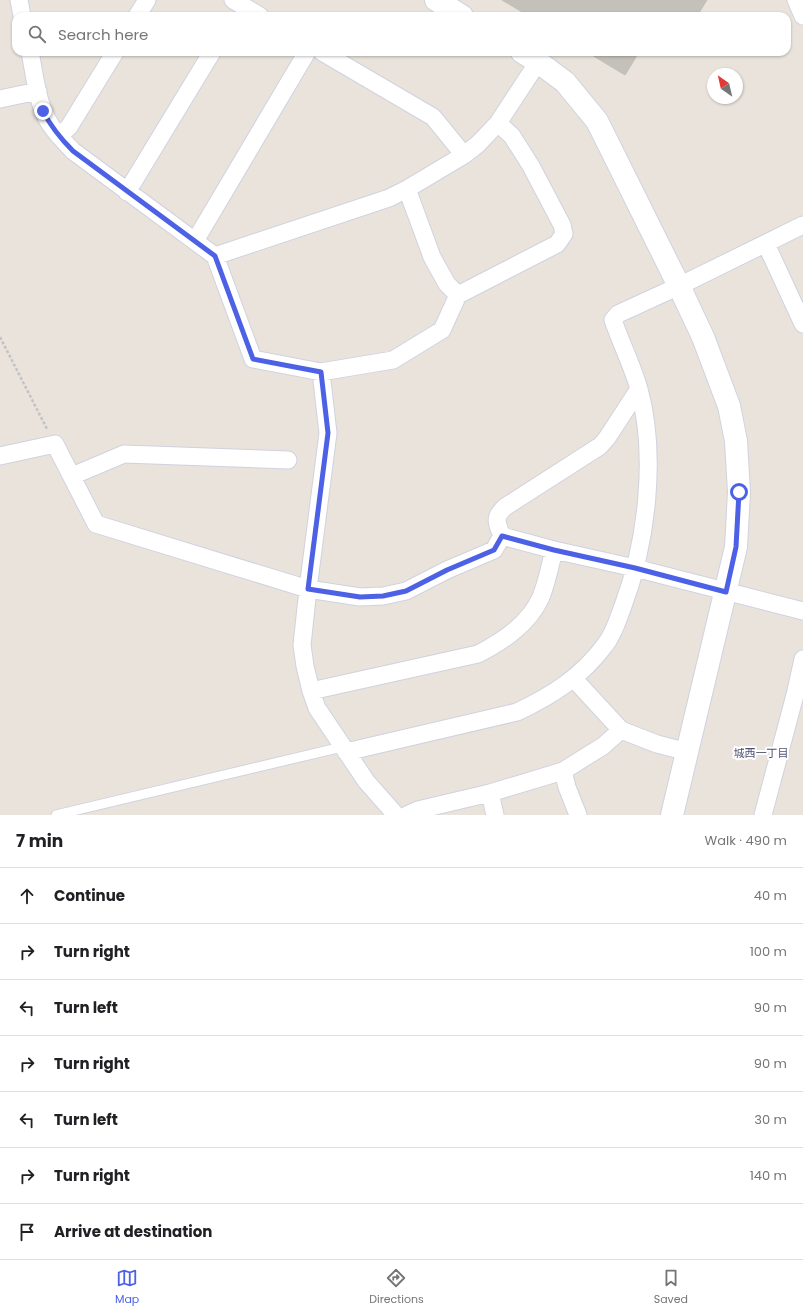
<!DOCTYPE html>
<meta charset="utf-8">
<style>
:root{--surface:#fff;--page:#f6f6f6;--text:#202124;--muted:#757577;--line:#e0e0e0;--accent:#4c61e5}
body{margin:0;font-family:Poppins,"Noto Sans JP",sans-serif;background:var(--page);color:var(--text)}
.compass{position:absolute;left:707px;top:68px;width:36px;height:36px;border-radius:50%;background:var(--surface);box-shadow:0 1px 3px #0004;rotate:326deg}
.stop{position:absolute;width:12px;height:12px;margin:-9px;border:3px solid #4c61e5;border-radius:50%;background:#fff}
.stop.end{background:#4c61e5;border-color:#fff;box-shadow:0 1px 4px #0008}
.list{margin:0;padding:0;list-style:none}
h2{display:flex;justify-content:space-between;align-items:center;height:52px;margin:0;padding:0 16px;font-size:17px}
h2 small{font-size:13px;font-weight:400;color:var(--muted)}
.list li{display:grid;grid-template-columns:26px 1fr auto;gap:12px;align-items:center;box-sizing:border-box;height:56px;padding:0 16px;border-top:1px solid var(--line)}
.list b{display:block;font-size:15px;white-space:nowrap}
.list em{font-size:13px;font-style:normal;color:var(--muted)}
.icon{flex:none;width:22px;height:22px;fill:none;stroke:currentColor;stroke-width:2;stroke-linecap:round;stroke-linejoin:round}
.map{position:relative;flex:none;width:803px;height:815px;overflow:hidden}
.search{position:absolute;background:var(--surface);box-shadow:0 1px 3px #0004;left:12px;right:12px;top:12px;height:44px;display:flex;align-items:center;gap:10px;box-sizing:border-box;padding:0 14px;border-radius:12px;color:var(--muted);font-size:15px}
.sheet{height:444px;background:var(--surface)}
nav{display:flex;justify-content:space-around;align-items:center;box-sizing:border-box;height:56px;border-top:1px solid var(--line);background:var(--surface);font-size:11px;color:var(--muted)}
nav a{display:grid;justify-items:center;gap:2px}
nav .on{color:var(--accent)}
.map>svg:first-child{display:block}
.building{fill:#c4c0ba;stroke:#c3bfb5}
.lines{fill:none;stroke-linecap:round;stroke-linejoin:round}
.lane-casing{stroke:#d0d2df;stroke-width:11}
.street-casing{stroke:#d0d2df;stroke-width:19}
.secondary-casing{stroke:#d0d2df;stroke-width:24}
.path{stroke:#c3c3c3;stroke-width:2.5;stroke-dasharray:3 2;stroke-linecap:butt}
.lane{stroke:#fff;stroke-width:9}
.street{stroke:#fff;stroke-width:17}
.secondary{stroke:#fff;stroke-width:22}
.route{stroke:#4c61e5;stroke-width:5}
.labels{text-anchor:middle;dominant-baseline:central;stroke-width:4;stroke-linejoin:round;paint-order:stroke}
.neighbourhood-label{font-size:11px;fill:#4e5273;stroke:#fff}
</style>
<div class="map">
<svg width="803" height="815" viewBox="0 0 803 815">
<rect width="100%" height="100%" fill="#e9e3db"/>
<path class="building" d="M502,0H707L697,16H529Z
M587,52H639L625,75Z"/>
<g class="lines">
<defs>
<path id="lane" d="M56,815L342,747"/>
<path id="street" d="M19,0L22,16
M233,0L260,16
M796,0L803,16
M137,16L147,0
M30,52C35,76 37,104 50,124C56,134 65,142 73,151L215,256L253,359L321,372L393,360L442,330L458,295
M322,52L433,117L464,155
M0,99L38,91
M59,136L69,127L115,52
M407,189L432,257L447,284L458,295L557,244L564,234L562,225L531,166L512,136L498,123
M127,192L212,52
M195,241L307,52
M766,244L803,324
M215,256L389,198L407,189L464,155L478,144L498,123L538,62
M321,372L328,433L308,589L302,645L305,666L311,691L317,708L366,781L396,815
M0,456L55,444L96,524L308,589L360,597L383,596L406,591L447,570L494,550L502,536C496,522 494,517 505,507L600,446L607,438L639,389
M72,476L124,454L288,460
M502,536L554,550L635,568L803,611
M574,679L621,730L657,744L688,752
M311,691L478,654C503,641 529,624 541,597C547,582 550,566 554,550
M346,752L517,712C553,695 581,677 605,645C614,634 618,619 623,606C647,542 657,455 639,389C632,365 621,343 613,320L618,314L679,286L803,225
M563,771L567,787L578,815
M490,793L495,815
M407,815L418,810L490,793L563,771L603,746L621,730
M763,815L795,695L803,659"/>
<path id="secondary" d="M436,0L462,16
M522,52L538,62L565,82L597,121L679,286L703,337L729,406L736,441L739,492L736,547L672,815"/>
</defs>
<use href="#lane" class="lane-casing"/>
<use href="#street" class="street-casing"/>
<use href="#secondary" class="secondary-casing"/>
<path class="path" d="M0,337L47,429"/>
<use href="#lane" class="lane"/>
<use href="#street" class="street"/>
<use href="#secondary" class="secondary"/>
</g>
<g class="lines">
<path class="route" d="M43,111C51,127 60,138 73,151L215,256L253,359L321,372L328,433L308,589L360,597L383,596L406,591L447,570L494,550L502,536L554,550L635,568L726,592L736,547L739,492"/>
</g>
<g class="labels">
<g class="neighbourhood-label">
<text x="761" y="753">城西一丁目</text>
</g>
</g>
</svg>
<svg class="compass" viewBox="-18 -18 36 36"><path d="M0-13l5 13h-10z" fill="#e53935"/><path d="M0 13l5-13h-10z" fill="#757577"/></svg>
<div class="stop" style="left:739px;top:492px"></div>
<div class="stop end" style="left:43px;top:111px"></div>
<div class="search"><svg class="icon" aria-label="search" viewBox="0 0 24 24"><circle cx="10" cy="10" r="6"/><path d="M15 15l6 6"/></svg>Search here</div>
</div>
<section class="sheet">
<h2>7 min<small>Walk · 490 m</small></h2>
<ul class="list">
<li><svg class="icon" aria-label="ahead" viewBox="0 0 24 24"><path d="M12 20V5M6 11l6-6 6 6"/></svg><div><b>Continue</b></div><em>40 m</em></li>
<li><svg class="icon" aria-label="right" viewBox="0 0 24 24"><path d="M7 20v-9h11M14 6l5 5-5 5"/></svg><div><b>Turn right</b></div><em>100 m</em></li>
<li><svg class="icon" aria-label="left" viewBox="0 0 24 24"><path d="M17 20v-9H6M10 6l-5 5 5 5"/></svg><div><b>Turn left</b></div><em>90 m</em></li>
<li><svg class="icon" aria-label="right" viewBox="0 0 24 24"><path d="M7 20v-9h11M14 6l5 5-5 5"/></svg><div><b>Turn right</b></div><em>90 m</em></li>
<li><svg class="icon" aria-label="left" viewBox="0 0 24 24"><path d="M17 20v-9H6M10 6l-5 5 5 5"/></svg><div><b>Turn left</b></div><em>30 m</em></li>
<li><svg class="icon" aria-label="right" viewBox="0 0 24 24"><path d="M7 20v-9h11M14 6l5 5-5 5"/></svg><div><b>Turn right</b></div><em>140 m</em></li>
<li><svg class="icon" aria-label="arrive" viewBox="0 0 24 24"><path d="M6 21V4h12l-3 4 3 4H6"/></svg><div><b>Arrive at destination</b></div></li>
</ul>
</section>
<nav>
<a class="on"><svg class="icon" aria-label="map" viewBox="0 0 24 24"><path d="M3 6l6-2 6 2 6-2v14l-6 2-6-2-6 2zM9 4v14M15 6v14"/></svg>Map</a>
<a><svg class="icon" aria-label="directions" viewBox="0 0 24 24"><path d="M12 3l9 9-9 9-9-9zM9 14v-3h6M13 9l2 2-2 2"/></svg>Directions</a>
<a><svg class="icon" aria-label="saved" viewBox="0 0 24 24"><path d="M7 4h10v16l-5-4-5 4z"/></svg>Saved</a>
</nav>
